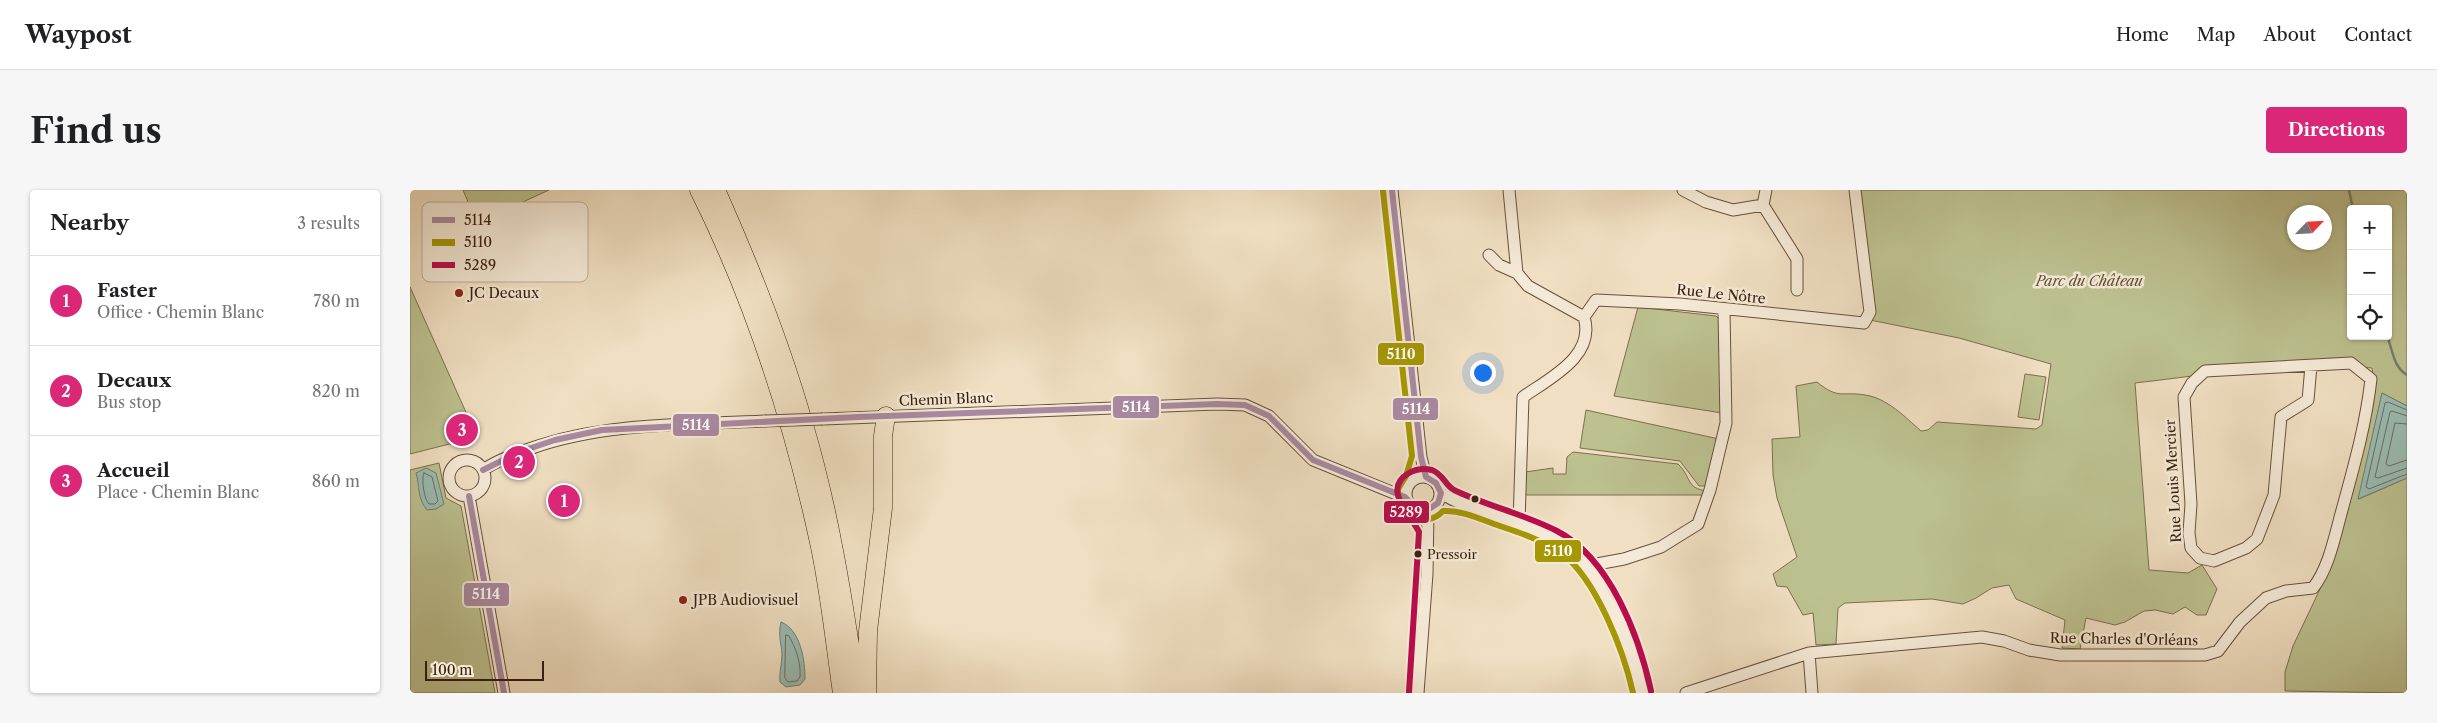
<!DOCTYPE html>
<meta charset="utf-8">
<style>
:root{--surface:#fff;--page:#f6f6f6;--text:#202124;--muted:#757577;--line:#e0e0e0;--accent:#db2777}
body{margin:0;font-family:"Libre Caslon Text",serif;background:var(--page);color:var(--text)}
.controls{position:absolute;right:15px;top:15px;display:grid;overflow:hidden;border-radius:5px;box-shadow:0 1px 4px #0004}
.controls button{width:45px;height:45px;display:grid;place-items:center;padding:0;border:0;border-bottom:1px solid var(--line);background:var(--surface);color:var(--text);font:25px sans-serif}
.compass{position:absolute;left:1877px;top:15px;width:45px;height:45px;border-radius:50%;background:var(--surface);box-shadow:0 1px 4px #0004;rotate:65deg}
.scale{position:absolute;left:15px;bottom:12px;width:119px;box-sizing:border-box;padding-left:5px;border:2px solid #3a200e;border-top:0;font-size:14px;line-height:18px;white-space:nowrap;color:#3a200e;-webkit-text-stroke:4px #f5ead7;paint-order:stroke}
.you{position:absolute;left:1072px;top:182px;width:18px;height:18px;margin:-12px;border:4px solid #fff;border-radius:50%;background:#1a73e8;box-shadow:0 0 0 8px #1a73e833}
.badge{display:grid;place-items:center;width:32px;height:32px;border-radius:50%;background:var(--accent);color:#fff;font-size:16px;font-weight:700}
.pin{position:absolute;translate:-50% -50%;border:2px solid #fff;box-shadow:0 1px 5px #0006}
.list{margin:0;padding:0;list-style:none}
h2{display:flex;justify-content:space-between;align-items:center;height:65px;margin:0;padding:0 20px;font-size:21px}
h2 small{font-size:16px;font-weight:400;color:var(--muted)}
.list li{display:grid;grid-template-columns:32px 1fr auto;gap:15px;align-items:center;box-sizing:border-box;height:90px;padding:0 20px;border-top:1px solid var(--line)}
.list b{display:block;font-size:19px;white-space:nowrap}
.list p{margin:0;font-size:16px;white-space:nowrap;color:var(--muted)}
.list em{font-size:16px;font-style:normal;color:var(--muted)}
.icon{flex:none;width:28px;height:28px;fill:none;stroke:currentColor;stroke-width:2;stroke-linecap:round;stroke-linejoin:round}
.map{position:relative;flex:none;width:1997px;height:503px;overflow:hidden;border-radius:5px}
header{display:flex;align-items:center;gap:30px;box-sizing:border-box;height:70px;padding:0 25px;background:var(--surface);border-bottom:1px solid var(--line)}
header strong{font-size:24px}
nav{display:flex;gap:28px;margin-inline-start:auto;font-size:18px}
.intro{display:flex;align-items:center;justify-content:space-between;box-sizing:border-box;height:120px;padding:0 30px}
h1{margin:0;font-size:35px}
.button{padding:12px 22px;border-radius:5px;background:var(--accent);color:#fff;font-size:18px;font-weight:700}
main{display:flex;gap:30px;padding:0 30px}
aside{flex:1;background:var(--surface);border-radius:5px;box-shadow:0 1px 4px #0004}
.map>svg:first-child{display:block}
.green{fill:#bdc190;stroke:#7c704f;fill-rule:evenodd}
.water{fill:#9abdb4;stroke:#747e72}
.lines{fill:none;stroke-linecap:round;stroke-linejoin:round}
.shore{stroke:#6a6e61;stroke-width:1}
.stream{stroke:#747e72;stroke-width:2.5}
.minor-casing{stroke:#68503b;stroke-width:13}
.highway-casing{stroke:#3a200e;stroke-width:19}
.minor{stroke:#f5ead7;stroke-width:11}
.highway{stroke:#f0dfc2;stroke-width:18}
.minor-bridge-casing{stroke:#68503b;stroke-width:13;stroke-linecap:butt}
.minor-bridge{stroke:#f5ead7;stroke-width:11}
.bus-1-casing{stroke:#f5ead7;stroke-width:10}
.bus-2-casing{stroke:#f5ead7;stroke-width:10}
.bus-3-casing{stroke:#f5ead7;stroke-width:10}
.bus-1{stroke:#a989a1;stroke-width:6}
.bus-2{stroke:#a69704;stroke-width:6}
.bus-3{stroke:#b80c4b;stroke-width:6}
.poi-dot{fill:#8f2418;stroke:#f5ead7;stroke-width:2}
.bus-dot{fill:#3a200e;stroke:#f5ead7;stroke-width:2}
.labels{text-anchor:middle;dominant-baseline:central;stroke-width:5;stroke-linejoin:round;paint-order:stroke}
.bus-label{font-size:13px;fill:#3a200e;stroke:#f5ead7;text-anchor:start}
.park-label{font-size:14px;font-style:italic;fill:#615035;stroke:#f5ead7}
.poi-label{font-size:14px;fill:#3a200e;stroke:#f5ead7;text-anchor:start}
.street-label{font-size:14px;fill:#3a200e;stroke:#f5ead7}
.key{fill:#f5ead7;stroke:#bdad9b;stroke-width:1}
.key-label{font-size:14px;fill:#3a200e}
.line-badge{stroke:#f5ead7;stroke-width:2}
.badge-label{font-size:14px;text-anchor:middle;font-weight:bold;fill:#fff}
</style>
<header>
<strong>Waypost</strong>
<nav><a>Home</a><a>Map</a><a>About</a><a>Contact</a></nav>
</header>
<div class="intro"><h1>Find us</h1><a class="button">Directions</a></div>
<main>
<aside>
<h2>Nearby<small>3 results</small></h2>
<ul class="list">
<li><span class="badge">1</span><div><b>Faster</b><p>Office · Chemin Blanc</p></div><em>780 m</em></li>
<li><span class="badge">2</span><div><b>Decaux</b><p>Bus stop</p></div><em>820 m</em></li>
<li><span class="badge">3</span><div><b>Accueil</b><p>Place · Chemin Blanc</p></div><em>860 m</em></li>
</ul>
</aside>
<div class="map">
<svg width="1997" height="503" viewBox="0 0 1997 503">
<rect width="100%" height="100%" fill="#f0dfc2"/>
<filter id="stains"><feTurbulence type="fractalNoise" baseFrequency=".004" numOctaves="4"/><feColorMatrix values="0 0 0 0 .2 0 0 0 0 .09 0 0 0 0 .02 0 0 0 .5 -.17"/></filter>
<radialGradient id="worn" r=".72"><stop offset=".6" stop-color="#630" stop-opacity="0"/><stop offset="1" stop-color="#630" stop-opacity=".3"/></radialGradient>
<path class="green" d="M53,0H139L67,33Z
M1448,0H1997V216L1972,203L1949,309L1997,288V503L1875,501V482L1883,456L1910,399L1929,343L1963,185L1962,178C1881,170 1805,184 1725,193L1739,380L1778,383L1792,375L1807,399L1796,425H1787L1775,417L1763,424L1745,420L1734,421L1715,432L1705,435L1676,428L1670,459L1652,458L1655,430L1606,409L1599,395L1582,398L1566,408L1553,414L1522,409L1435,413L1428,418L1426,454L1406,455L1403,423L1393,425L1377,397L1367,396L1363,384L1387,367L1367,308L1363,285L1362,249L1390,247L1386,196L1407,192C1429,210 1431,201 1455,205C1477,208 1495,227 1511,241L1518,240L1527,232L1626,239L1632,235L1641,174L1549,148L1460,130ZM1941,19H1978V146H1941ZM1884,22H1914V52H1884Z
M0,97L67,247L0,264Z
M1228,117L1306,126L1311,131L1312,223L1204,206Z
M1615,184L1636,187L1629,230L1608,227Z
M1176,220L1309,249L1298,296H1289L1270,271L1170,258Z
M1163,262L1268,274C1282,287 1275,298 1297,301V305H1113L1115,282L1143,278V284H1156L1157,267Z
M29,273L36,308L51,316L85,503H0V280Z"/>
<path class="water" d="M1972,203L1997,216V288L1948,309Z
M16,278L26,283L34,314L26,319L17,320C7,308 10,296 6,283Z
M371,432C391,440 395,471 395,489L390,495L376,497L370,492C369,482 372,474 372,464C371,452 368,444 371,432Z"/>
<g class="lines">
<path class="shore" d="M1997,220L1978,212L1975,213L1956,297L1959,299L1997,284
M1997,226L1982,221L1980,222L1965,287L1968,288L1997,278
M1997,234L1985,233L1976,274L1979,276L1997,270
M14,283L22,287L28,311L25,314H19C14,309 11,289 14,283Z
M376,445L379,446C386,459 391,472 390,487L387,491L378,492L375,488Z"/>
<path class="stream" d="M1939,0L1943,19
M1977,146C1983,160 1983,177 1997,185"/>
<defs>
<path id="minor" d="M982,0L1011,267L1016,287
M1099,0L1107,83L1118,96L1174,127C1186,166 1140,188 1113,207L1109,333
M1273,0L1296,12L1323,20L1353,15
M1356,0L1353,15L1387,69V100
M1079,65L1089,75L1107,83
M1174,127L1186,110L1270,114L1454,133L1460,122L1445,0
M413,229L807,214L835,215L859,226L903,270L996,308
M39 288a18 18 0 1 1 36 0a18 18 0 1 1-36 0Z
M73,280C88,270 105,264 122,258C196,232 277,235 355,231
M996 304a17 17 0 1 1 34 0a17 17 0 1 1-34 0Z
M1031,303C1054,318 1083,323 1109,333C1126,341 1148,349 1163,361C1174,370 1181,383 1188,394C1212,433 1223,458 1232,503
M59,306L94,503
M1176,376L1214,369L1251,357L1288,334L1300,300L1316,233L1314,120
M1399,463L1402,503
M1008,503L1017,384L1018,321
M1276,503L1399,463L1572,447L1594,451L1619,460L1650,465H1795L1808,461L1830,432L1856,408L1876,401L1903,398C1919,378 1925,345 1932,320C1944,276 1956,234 1961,189L1941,173L1795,181L1782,193L1774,207L1781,314L1779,343L1781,358L1790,368L1804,371L1836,358L1847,349L1864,305L1871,227L1898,210L1901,176"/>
<path id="highway" d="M289,0C345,112 384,235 410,357C420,405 425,455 432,503
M306,0C340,76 371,154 394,235C420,322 434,413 447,503
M457,503L458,441L473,318V246L476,226"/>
</defs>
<use href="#minor" class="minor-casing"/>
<use href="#highway" class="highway-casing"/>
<use href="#minor" class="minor"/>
<use href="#highway" class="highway"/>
<defs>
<path id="minor-bridge" d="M355,231L413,229"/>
</defs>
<use href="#minor-bridge" class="minor-bridge-casing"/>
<use href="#minor-bridge" class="minor-bridge"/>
<defs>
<path id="bus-1" d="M73,280L109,262L145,250L192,240L448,227L807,214L835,215L859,226L903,270L995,307L1007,320L1016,321L1028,313L1031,303L1026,293L1016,287L1011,267L982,0
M59,306L94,503"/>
<path id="bus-2" d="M973,1L1002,266L996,286L988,299C987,323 1014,341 1033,321C1051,320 1068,328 1084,334C1107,342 1131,349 1151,363C1186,388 1214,462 1223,503"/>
<path id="bus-3" d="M999,502L1009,342C1001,325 971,299 999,283C1006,279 1014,278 1022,280C1033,284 1035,295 1044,300C1077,316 1114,324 1147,341C1200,368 1229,446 1241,501"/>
</defs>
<use href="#bus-1" class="bus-1-casing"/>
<use href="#bus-2" class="bus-2-casing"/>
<use href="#bus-3" class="bus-3-casing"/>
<use href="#bus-1" class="bus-1"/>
<use href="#bus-2" class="bus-2"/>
<use href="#bus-3" class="bus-3"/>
</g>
<g class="poi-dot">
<circle cx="49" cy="103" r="5"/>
<circle cx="273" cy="410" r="5"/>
</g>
<g class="bus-dot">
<circle cx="1065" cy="309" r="4.5"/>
<circle cx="1008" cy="364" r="4.5"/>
</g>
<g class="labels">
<g class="bus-label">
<text x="1017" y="364">Pressoir</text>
</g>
<g class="park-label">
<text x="1679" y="91">Parc du Château</text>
</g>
<g class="poi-label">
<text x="59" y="103">JC Decaux</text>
<text x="283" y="410">JPB Audiovisuel</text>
</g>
<g class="street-label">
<text transform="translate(1311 104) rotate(6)">Rue Le Nôtre</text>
<text transform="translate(536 209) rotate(-2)">Chemin Blanc</text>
<text transform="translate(1763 291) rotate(-93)">Rue Louis Mercier</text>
<text transform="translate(1714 449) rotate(1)">Rue Charles d'Orléans</text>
</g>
</g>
<rect x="12" y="12" width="166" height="80" rx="8" class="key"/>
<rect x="22" y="27" width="23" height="6" fill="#a989a1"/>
<rect x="22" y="49" width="23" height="7" fill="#a69704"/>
<rect x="22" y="72" width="23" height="6" fill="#b80c4b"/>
<g class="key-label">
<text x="54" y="35">5114</text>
<text x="54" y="57">5110</text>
<text x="54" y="80">5289</text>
</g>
<g class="line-badge">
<rect x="967" y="152" width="48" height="24" rx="5" fill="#a69704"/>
<rect x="702" y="205" width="48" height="24" rx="5" fill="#a989a1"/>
<rect x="982" y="207" width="47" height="24" rx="5" fill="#a989a1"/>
<rect x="262" y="223" width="48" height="24" rx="5" fill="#a989a1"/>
<rect x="973" y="310" width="47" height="24" rx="5" fill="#b80c4b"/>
<rect x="1124" y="349" width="48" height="24" rx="5" fill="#a69704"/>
<rect x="53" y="392" width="47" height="25" rx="5" fill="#a989a1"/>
</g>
<g class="badge-label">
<text x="991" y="169">5110</text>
<text x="726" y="222">5114</text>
<text x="1006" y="224">5114</text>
<text x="286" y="240">5114</text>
<text x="996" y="327">5289</text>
<text x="1148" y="366">5110</text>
<text x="76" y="409">5114</text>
</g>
<rect width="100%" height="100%" filter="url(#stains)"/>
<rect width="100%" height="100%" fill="url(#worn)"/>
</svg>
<div class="controls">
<button>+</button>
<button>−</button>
<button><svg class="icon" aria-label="locate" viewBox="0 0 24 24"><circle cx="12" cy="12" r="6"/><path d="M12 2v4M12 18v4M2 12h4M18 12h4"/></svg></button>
</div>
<svg class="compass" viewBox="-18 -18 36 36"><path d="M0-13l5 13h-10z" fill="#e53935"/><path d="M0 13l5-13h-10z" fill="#757577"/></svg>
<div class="scale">100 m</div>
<div class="you"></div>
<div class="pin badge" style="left:154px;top:311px">1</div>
<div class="pin badge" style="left:109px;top:272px">2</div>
<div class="pin badge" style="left:52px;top:240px">3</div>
</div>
</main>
